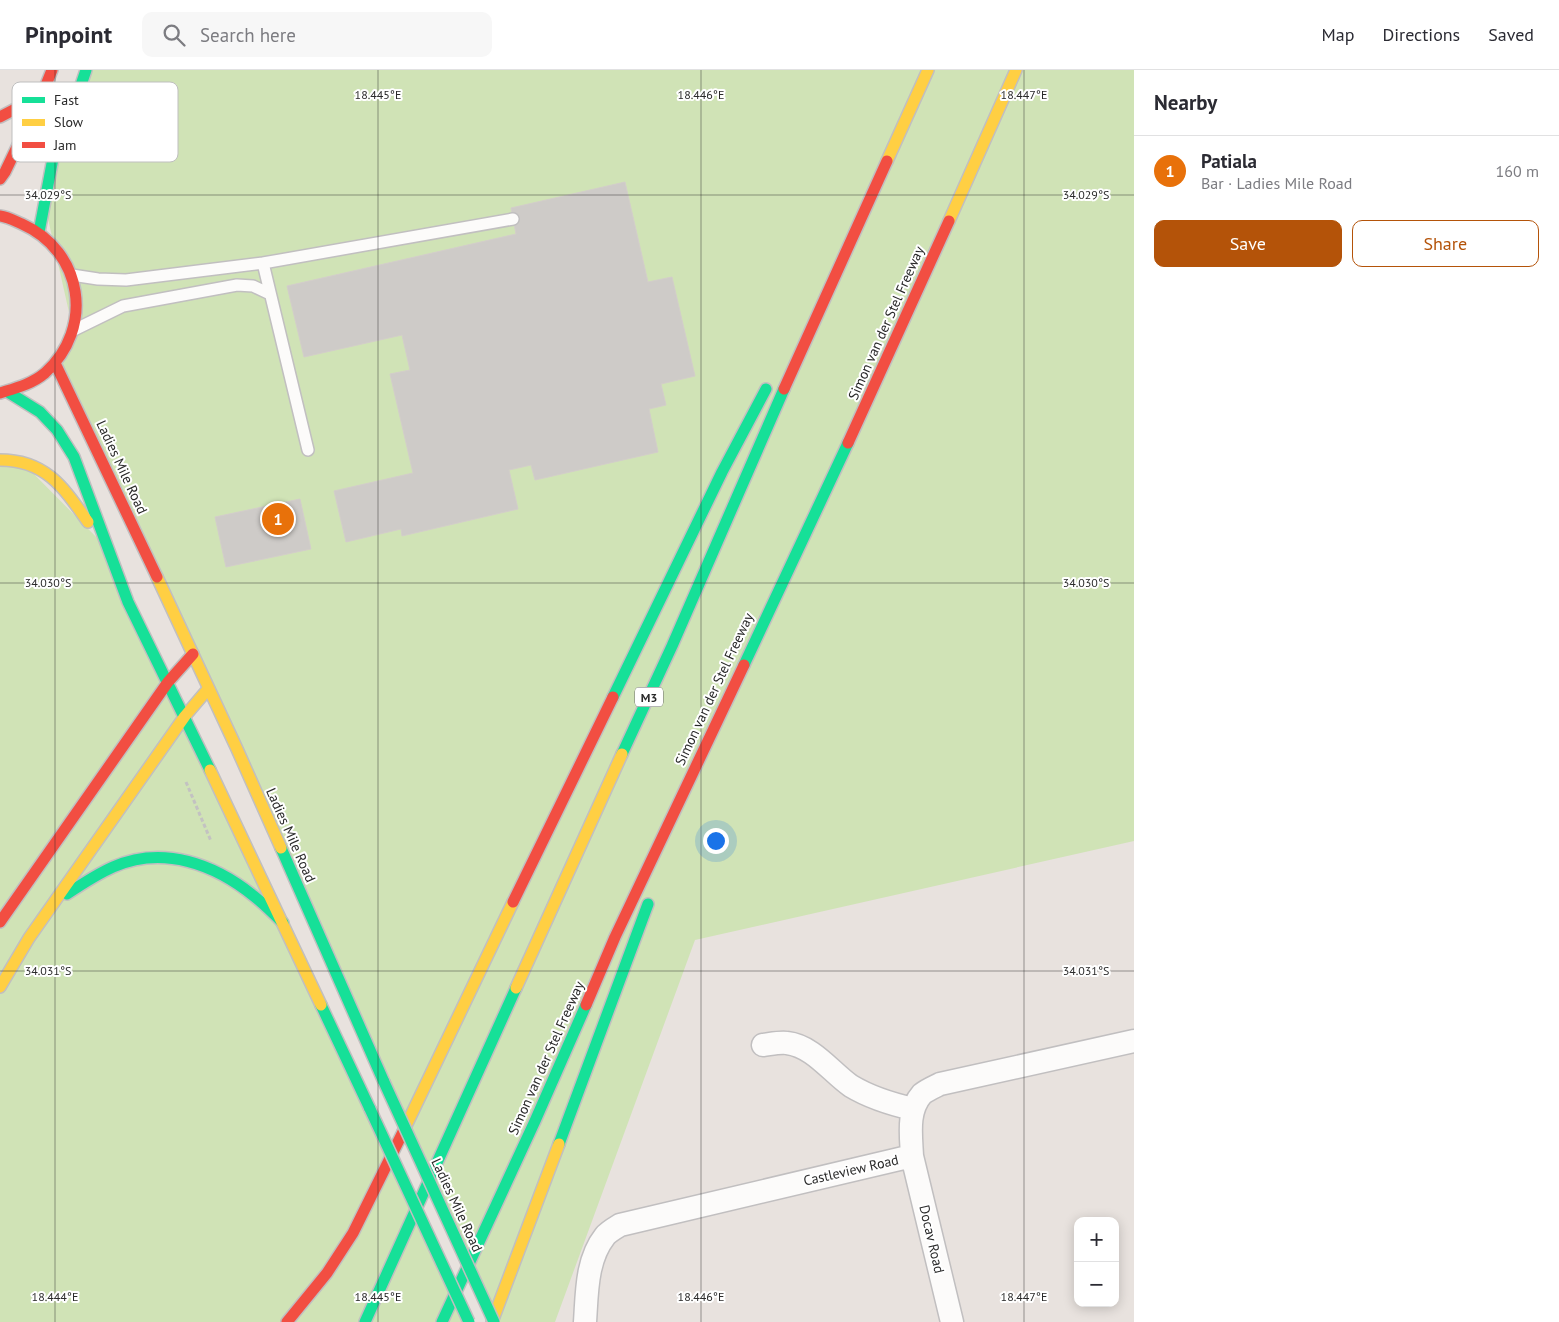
<!DOCTYPE html>
<meta charset="utf-8">
<style>
:root{--surface:#fff;--page:#f7f7f7;--text:#2b2b33;--muted:#7c7c81;--line:#e1e1e2;--accent:#b45309}
body{margin:0;font-family:"PT Sans",sans-serif;background:var(--page);color:var(--text)}
.controls{position:absolute;right:15px;bottom:15px;display:grid;overflow:hidden;border-radius:10px;box-shadow:0 2px 12px #0003}
.controls button{width:45px;height:45px;display:grid;place-items:center;padding:0;border:0;border-bottom:1px solid var(--line);background:var(--surface);color:var(--text);font:25px sans-serif}
.you{position:absolute;left:715px;top:770px;width:18px;height:18px;margin:-12px;border:4px solid #fff;border-radius:50%;background:#1a73e8;box-shadow:0 0 0 8px #1a73e833}
.badge{display:grid;place-items:center;width:32px;height:32px;border-radius:50%;background:var(--accent);color:#fff;font-size:16px;font-weight:700}
.pin{position:absolute;translate:-50% -50%;border:2px solid #fff;box-shadow:0 1px 5px #0006}
.list{margin:0;padding:0;list-style:none}
h2{display:flex;justify-content:space-between;align-items:center;height:65px;margin:0;padding:0 20px;font-size:21px}
h2 small{font-size:16px;font-weight:400;color:var(--muted)}
.list li{display:grid;grid-template-columns:32px 1fr auto;gap:15px;align-items:center;box-sizing:border-box;height:70px;padding:0 20px;border-top:1px solid var(--line)}
.list b{display:block;font-size:19px;white-space:nowrap}
.list p{margin:0;font-size:16px;white-space:nowrap;color:var(--muted)}
.list em{font-size:16px;font-style:normal;color:var(--muted)}
.actions{display:flex;gap:10px;padding:15px 20px}
.actions a{flex:1;padding:11px 0;border:1px solid var(--accent);border-radius:10px;text-align:center;font-size:18px;color:var(--accent)}
.actions .main{background:var(--accent);color:#fff}
.icon{flex:none;width:28px;height:28px;fill:none;stroke:currentColor;stroke-width:2;stroke-linecap:round;stroke-linejoin:round}
.map{position:relative;flex:none;width:1134px;height:1252px;overflow:hidden}
header{display:flex;align-items:center;gap:30px;box-sizing:border-box;height:70px;padding:0 25px;background:var(--surface);border-bottom:1px solid var(--line)}
header strong{font-size:24px}
nav{display:flex;gap:28px;margin-inline-start:auto;font-size:18px}
.search{width:350px;height:45px;background:var(--page);display:flex;align-items:center;gap:12px;box-sizing:border-box;padding:0 18px;border-radius:10px;color:var(--muted);font-size:19px}
main{display:flex}
aside{flex:1;background:var(--surface)}
.map>svg:first-child{display:block}
.green{fill:#d0e3b6}
.building{fill:#cecbc8;stroke:#d3ceca}
.lines{fill:none;stroke-linecap:round;stroke-linejoin:round}
.lane-casing{stroke:#c1bfc0;stroke-width:14}
.street-casing{stroke:#c1bfc0;stroke-width:25}
.fast-casing{stroke:#c1bfc0;stroke-width:14}
.slow-casing{stroke:#c1bfc0;stroke-width:14}
.jam-casing{stroke:#c1bfc0;stroke-width:14}
.path{stroke:#c3c2c2;stroke-width:3;stroke-dasharray:4 2.5;stroke-linecap:butt}
.lane{stroke:#fcfbfa;stroke-width:11}
.street{stroke:#fcfbfa;stroke-width:22}
.fast{stroke:#16e098;stroke-width:11}
.slow{stroke:#ffcf43;stroke-width:11}
.jam{stroke:#f24e42;stroke-width:11}
.fast-bridge-casing{stroke:#c1bfc0;stroke-width:14;stroke-linecap:butt}
.fast-bridge{stroke:#16e098;stroke-width:11}
.ticks{fill:none;stroke:#292929;stroke-width:1;stroke-opacity:0.45}
.labels{text-anchor:middle;dominant-baseline:central;stroke-width:4;stroke-linejoin:round;paint-order:stroke}
.shield{fill:#fff;stroke:#696969;stroke-width:1}
.shield-label{font-size:12px;font-weight:bold;fill:#292929}
.street-label{font-size:14px;fill:#292929;stroke:#fff}
.key{fill:#fff;stroke:#bfbfbf;stroke-width:1}
.key-label{font-size:14px;fill:#292929}
.ticks-label{font-size:12px;text-anchor:middle;fill:#292929;stroke:#fff;stroke-width:4;stroke-linejoin:round;paint-order:stroke}
</style>
<header>
<strong>Pinpoint</strong>
<div class="search"><svg class="icon" aria-label="search" viewBox="0 0 24 24"><circle cx="10" cy="10" r="6"/><path d="M15 15l6 6"/></svg>Search here</div>
<nav><a>Map</a><a>Directions</a><a>Saved</a></nav>
</header>
<main>
<div class="map">
<svg width="1134" height="1252" viewBox="0 0 1134 1252">
<rect width="100%" height="100%" fill="#e8e2de"/>
<path class="green" d="M86,0H1134V771L695,870L555,1252H494L55,293L73,260L44,131Z
M0,390L22,392L110,481L469,1252H0Z"/>
<path class="building" d="M625,112L648,212L672,207L695,306L661,314L666,335L649,339L658,382L535,410L531,395L509,400L518,439L402,466L401,459L346,472L334,421L413,403L390,304L410,300L402,265L304,287L287,216L516,164L511,138Z
M300,429L311,479L226,497L215,447Z"/>
<g class="lines">
<defs>
<path id="lane" d="M263,193L513,149
M72,205L98,209L126,210L263,193L308,380
M74,260L123,236L237,215L253,216L270,224"/>
<path id="street" d="M763,975C771,974 780,972 787,973C813,976 831,1002 851,1016C871,1028 891,1034 913,1039
M912,1086L952,1252
M585,1252C587,1224 586,1190 605,1166C608,1162 615,1158 620,1155L912,1086C911,1065 907,1041 922,1024C927,1020 934,1017 940,1014L1134,971"/>
<path id="fast" d="M39,162L54,83L74,36L86,0
M8,322L40,342L57,360L74,387L128,532L210,700
M744,595L848,373
M613,627L722,402L766,319
M622,684L672,576L784,319
M281,778L384,1012
M67,824C82,814 97,804 113,797C163,775 215,794 255,827C265,835 274,844 283,853
M321,935L370,1039
M559,1074L648,834
M365,1252L516,918
M442,1252L535,1051L586,935"/>
<path id="slow" d="M887,91L928,0
M949,151L1016,0
M0,390C46,390 64,418 88,452
M157,507L237,679L281,778
M210,700L321,935
M0,917L29,868L185,646L208,619
M516,918L622,684
M403,1062L513,832
M492,1252L559,1074"/>
<path id="jam" d="M0,47L42,25
M0,109L5,102L42,25L52,0
M0,146C8,147 15,151 22,154C83,181 95,258 45,303C32,314 16,318 0,323
M55,293L157,507
M784,319L887,91
M848,373L949,151
M513,832L613,627
M0,852L168,612L193,584
M586,935L615,867L744,595
M287,1252L327,1203L353,1163L403,1062"/>
</defs>
<use href="#lane" class="lane-casing"/>
<use href="#street" class="street-casing"/>
<use href="#fast" class="fast-casing"/>
<use href="#slow" class="slow-casing"/>
<use href="#jam" class="jam-casing"/>
<path class="path" d="M186,712L211,771"/>
<use href="#lane" class="lane"/>
<use href="#street" class="street"/>
<use href="#fast" class="fast"/>
<use href="#slow" class="slow"/>
<use href="#jam" class="jam"/>
<defs>
<path id="fast-bridge" d="M384,1012L494,1252
M370,1039L469,1252"/>
</defs>
<use href="#fast-bridge" class="fast-bridge-casing"/>
<use href="#fast-bridge" class="fast-bridge"/>
</g>
<path class="ticks" d="M55,0V1252M378,0V1252M701,0V1252M1024,0V1252M0,125H1134M0,513H1134M0,901H1134"/>
<g class="labels">
<rect class="shield" x="635" y="617.5" width="28" height="19" rx="4"/>
<g class="shield-label">
<text x="649" y="627">M3</text>
</g>
<g class="street-label">
<text transform="translate(886 253) rotate(-66)">Simon van der Stel Freeway</text>
<text transform="translate(122 397) rotate(65)">Ladies Mile Road</text>
<text transform="translate(714 619) rotate(-65)">Simon van der Stel Freeway</text>
<text transform="translate(291 765) rotate(66)">Ladies Mile Road</text>
<text transform="translate(546 988) rotate(-66)">Simon van der Stel Freeway</text>
<text transform="translate(851 1100) rotate(-13)">Castleview Road</text>
<text transform="translate(457 1135) rotate(65)">Ladies Mile Road</text>
<text transform="translate(932 1169) rotate(77)">Docav Road</text>
</g>
</g>
<rect x="12" y="12" width="166" height="80" rx="8" class="key"/>
<rect x="22" y="27" width="23" height="6" fill="#16e098"/>
<rect x="22" y="49" width="23" height="7" fill="#ffcf43"/>
<rect x="22" y="72" width="23" height="6" fill="#f24e42"/>
<g class="key-label">
<text x="54" y="35">Fast</text>
<text x="54" y="57">Slow</text>
<text x="54" y="80">Jam</text>
</g>
<g class="ticks-label">
<text x="378" y="29">18.445°E</text>
<text x="701" y="29">18.446°E</text>
<text x="1024" y="29">18.447°E</text>
<text x="48" y="129">34.029°S</text>
<text x="1086" y="129">34.029°S</text>
<text x="48" y="517">34.030°S</text>
<text x="1086" y="517">34.030°S</text>
<text x="48" y="905">34.031°S</text>
<text x="1086" y="905">34.031°S</text>
<text x="55" y="1231">18.444°E</text>
<text x="378" y="1231">18.445°E</text>
<text x="701" y="1231">18.446°E</text>
<text x="1024" y="1231">18.447°E</text>
</g>
</svg>
<div class="controls">
<button>+</button>
<button>−</button>
</div>
<div class="you"></div>
<div class="pin badge" style="left:278px;top:449px;background:#e8710a">1</div>
</div>
<aside>
<h2>Nearby<small></small></h2>
<ul class="list">
<li><span class="badge" style="background:#e8710a">1</span><div><b>Patiala</b><p>Bar · Ladies Mile Road</p></div><em>160 m</em></li>
</ul>
<div class="actions"><a class="main">Save</a><a>Share</a></div>
</aside>
</main>
